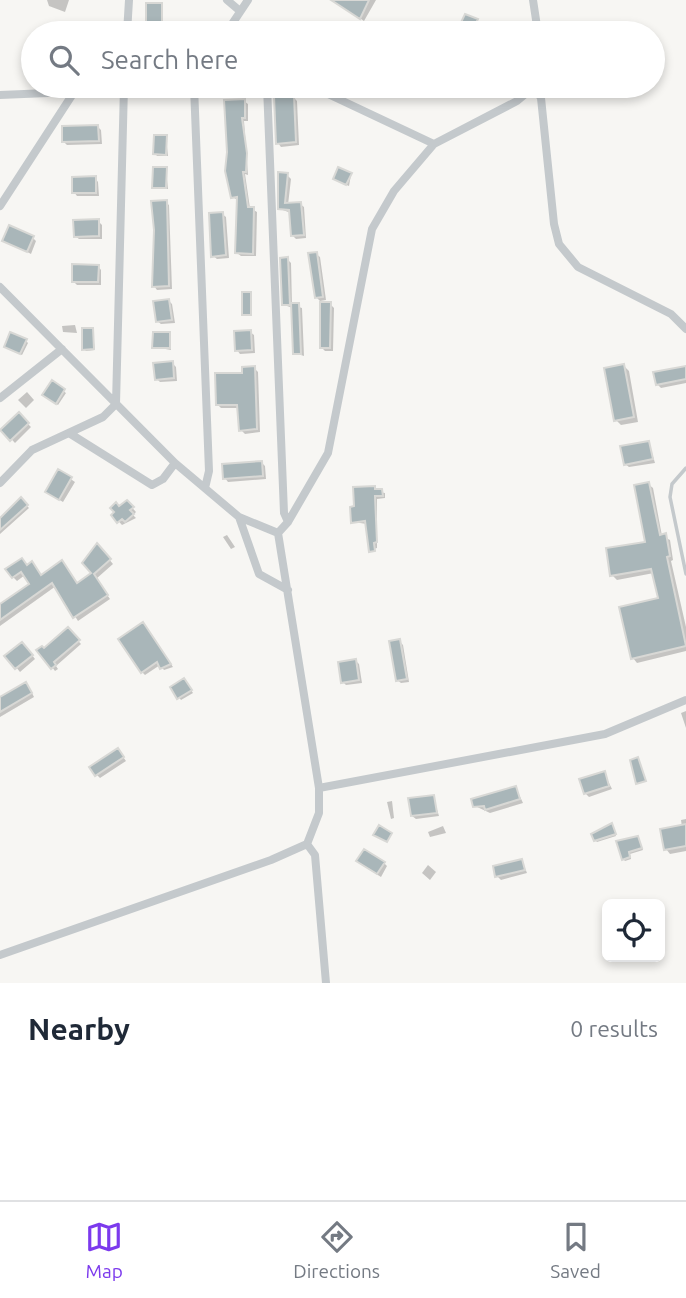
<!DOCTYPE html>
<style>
:root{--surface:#fff;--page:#f2f2f3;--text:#1f2937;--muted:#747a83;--line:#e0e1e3;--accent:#7c3aed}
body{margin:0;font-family:Ubuntu,sans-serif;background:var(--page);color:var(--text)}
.controls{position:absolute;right:21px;bottom:21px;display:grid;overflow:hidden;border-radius:10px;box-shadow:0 4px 10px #0003}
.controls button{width:63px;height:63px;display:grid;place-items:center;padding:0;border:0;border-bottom:2px solid var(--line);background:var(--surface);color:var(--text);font:35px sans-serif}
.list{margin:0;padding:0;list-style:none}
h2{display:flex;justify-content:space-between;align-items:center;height:91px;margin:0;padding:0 28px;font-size:30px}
h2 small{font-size:23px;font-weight:400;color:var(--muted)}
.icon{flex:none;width:38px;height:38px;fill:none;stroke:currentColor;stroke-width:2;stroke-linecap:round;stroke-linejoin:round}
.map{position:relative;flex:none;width:686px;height:983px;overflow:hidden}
.search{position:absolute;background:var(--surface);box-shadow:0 4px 10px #0003;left:21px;right:21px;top:21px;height:77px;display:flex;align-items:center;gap:18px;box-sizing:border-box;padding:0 24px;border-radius:38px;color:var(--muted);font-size:26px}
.sheet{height:217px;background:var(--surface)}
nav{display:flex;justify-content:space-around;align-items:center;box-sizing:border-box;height:98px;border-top:2px solid var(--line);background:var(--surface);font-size:19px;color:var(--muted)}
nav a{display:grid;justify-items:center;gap:4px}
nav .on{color:var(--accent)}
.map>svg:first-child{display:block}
.shadow{fill:#0003}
.building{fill:#a9b6b9;stroke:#d8d8d5;stroke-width:2}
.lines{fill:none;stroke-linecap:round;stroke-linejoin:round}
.service{stroke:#c4c9cc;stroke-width:3.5}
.minor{stroke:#c4c9cc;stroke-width:8}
</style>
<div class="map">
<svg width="686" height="983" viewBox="0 0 686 983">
<rect width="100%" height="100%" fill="#f7f6f3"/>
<path class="shadow" d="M47,0H69L65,12L49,6Z
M333,0H376L364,21Z
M161,5L164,33H151L148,23Z
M466,16L480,24L476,33H457Z
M294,98L297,101L299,145L281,147L278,143Z
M244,101L248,104V121H244L248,175L245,174L250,208L257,212L256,256H241L237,253L238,200L232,197L227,171Z
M98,127L101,130L102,144L67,145L64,142Z
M166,137L168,156H157L155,153Z
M166,169L168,189H156L154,187Z
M287,175L291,179L288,205L300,204L304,207L306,238L296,239L292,235L291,213L280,209Z
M351,175L349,186L337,181Z
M95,178L98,182L99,196H77L74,192Z
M165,202L169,205L172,289L157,290L154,286Z
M222,214L226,217L229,258L217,259L213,256Z
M98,221L102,225V239H79L75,236Z
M33,238L36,241L31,254L5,240Z
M316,254L320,257L326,300L320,301L316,297Z
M287,259L291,263L292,305L302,308L304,356L295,353L293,308L284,305Z
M98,266L101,270V285H77L73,281Z
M250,294L252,316H246L244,314Z
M169,301L172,304L175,323L161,324L157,321Z
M330,304L334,308L333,351H325L321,347Z
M75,325L77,333L63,332L62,326Z
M92,329L95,350L86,351L84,349Z
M250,332L254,335L255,353L240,354L237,350Z
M169,334L171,350L154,347Z
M26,341L28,343L22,355L8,348Z
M172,363L176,367L177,381L160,382L157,379Z
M624,366L629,371L638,422L621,425L616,420Z
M686,367V383L661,388L657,384Z
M254,368L258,372L260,432L245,434L241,430L239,408H221L218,405L243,374Z
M52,383L66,393L58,405L46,396Z
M27,392L34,400L26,408L18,400Z
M19,415L31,427L15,443L3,430Z
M649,443L655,463L629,467L625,464Z
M262,463L265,466L266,479L228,482L225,478Z
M59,471L75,482L63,502L51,495Z
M648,484L653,488L662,536L670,540L673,560L671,561L686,627V651L637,663L633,658L660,599L654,573L617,580L612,575L647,544Z
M355,489L385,493V498L377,499V548L370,550L367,524L353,522Z
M21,500L29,508L0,534V519Z
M127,502L136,512L133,515L136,518L122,525L113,515Z
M227,535L235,547L231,549L223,537Z
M98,546L113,564L96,579L110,599L78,621L56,586L0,626V606L31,584L25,575L17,581L13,577L25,564L41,576L78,585L94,574Z
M145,627L173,667L164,670L160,665L145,675L142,672Z
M68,630L81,644L56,666L58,669L55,671L39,650H44Z
M399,641L403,645L409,682L401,683L397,680Z
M26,647L35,659L20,672L7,656Z
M356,661L359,664L362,683L346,685L343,682Z
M186,682L193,693L181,700L172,688Z
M29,687L34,697L0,717V699Z
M686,711V728L681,713Z
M121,754L126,761L100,778L96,774Z
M604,773L612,789L589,797L585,793Z
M516,788L523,803L490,813L475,806Z
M433,796L439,816L416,819L412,816Z
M392,801L394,818L391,819L387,802Z
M686,819V851L670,854L666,849L682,827L681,820Z
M612,825L616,836L597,842L595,840Z
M443,826L446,833L430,837L428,832Z
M638,838L643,850L630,854L631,859L625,861L623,859Z
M522,861L527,873L501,880L497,876Z
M384,863L387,866L381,877L362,865Z
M428,865L436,872L430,880L422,873Z"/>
<path class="building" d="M331,0H369L360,19Z
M146,3H162V23H146Z
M465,14L478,19L471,33H456Z
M274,96H294L296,142L276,144Z
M245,99V118H242L247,153L246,172H243L248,207H254L253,254L235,253L237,197L231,198L225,171L227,152L224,100Z
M98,125L99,141L62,142V126Z
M154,135H167L166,155L153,154Z
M153,167H167L166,188H152Z
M338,167L352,173L346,185L333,179Z
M278,172L288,173L285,203L301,202L304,235L291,236L289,210L278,209Z
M96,176V193H72V177Z
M167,200L169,286L152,287L154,230L151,201Z
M223,212L226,255L211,257L209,213Z
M99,219V236L74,237L73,220Z
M9,225L34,236L27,252L2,241Z
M317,252L323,297L315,298L308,253Z
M288,257L290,305H282L280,258Z
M72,264L99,265L98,282H72Z
M242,292H251V315H242Z
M169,299L172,320L156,322L153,301Z
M320,302H331L330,348H320Z
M291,303H299L301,354H293Z
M82,328H93L94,349L82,350Z
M251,330L252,350L235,351L234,331Z
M10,332L27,339L20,354L4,347Z
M153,332H170V348H152Z
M173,361L174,378L155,380L153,363Z
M624,364L634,417L614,421L604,368Z
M255,366L257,429L239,431L237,405H216L215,373H242V367Z
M686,366V379L656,385L653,372Z
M52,380L65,389L56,404L42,395Z
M19,412L29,423L10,441L0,430Z
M649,441L653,459L624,465L620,446Z
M262,461L263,476L223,479L222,464Z
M58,469L72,477L59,500L45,492Z
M649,482L660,535L666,533L670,556L667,557L686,646L631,659L619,607L658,598L651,569L610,576L606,548L645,542L634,485Z
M375,486V489H382L383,496H375L377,542L374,543L375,551L369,552L365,521L351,523L350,507L354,506L353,487Z
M21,497L28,505L0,530V518Z
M127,500L134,507L130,510L134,514L125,522L122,519L117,523L111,515L114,512L110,508L116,502L119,506Z
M97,543L111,559L94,574L108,595L73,618L52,583L0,620V604L29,584L21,572L12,578L5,569L22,558L27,565L32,561L41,575L62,560L77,583L91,573L82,563Z
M143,622L171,664L160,669L157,662L141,673L118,639Z
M68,627L80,640L54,662L56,665L51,669L36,650L42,646L44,648Z
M400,639L407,679L396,681L389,641Z
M22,642L33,655L15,669L4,656Z
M356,659L359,680L341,683L338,662Z
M184,678L192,690L177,699L170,687Z
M26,682L32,693L0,712V697Z
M118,748L124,757L95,776L89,767Z
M638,757L646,781L636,784L630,760Z
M605,771L609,786L584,794L579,779Z
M516,786L520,799L485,810L484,806L473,807L471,799Z
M434,795L437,813L411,816L408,798Z
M612,823L616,834L594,841L591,834Z
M686,824V846L664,850L660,829Z
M379,825L392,833L387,842L373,835Z
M638,836L642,848L629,852L630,857L622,860L616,841Z
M364,849L385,862L377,874L356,861Z
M522,859L525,870L495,877L493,866Z"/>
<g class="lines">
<path class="service" d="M686,468L672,484L670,497L686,574"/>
<path class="minor" d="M227,0L240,11
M533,0L538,33
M127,33L129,0
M226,33L248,0
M194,86L209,471L205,488
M267,86L284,513L288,522
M311,86L434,144
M535,87L541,98L554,224L559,244L578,267L671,314L686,329
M0,95L216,86
M0,206L76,89
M0,287L175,463L239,517L278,533
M0,398L62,349
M69,433L152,485L163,479L175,463
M0,483L32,450L103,417L116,404L124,86
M239,517L259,574L288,590
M319,788L605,734L686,700
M307,844L315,855L326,983
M0,955L271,860L307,844L319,813V788L278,533L288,522L328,453L372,229L394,191L434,144L517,101L535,86"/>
</g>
</svg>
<div class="controls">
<button><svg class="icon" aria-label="locate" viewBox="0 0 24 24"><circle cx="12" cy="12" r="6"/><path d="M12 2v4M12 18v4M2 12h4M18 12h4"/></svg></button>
</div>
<div class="search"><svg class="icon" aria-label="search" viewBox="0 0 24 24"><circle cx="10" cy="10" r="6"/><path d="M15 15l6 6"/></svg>Search here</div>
</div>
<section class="sheet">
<h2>Nearby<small>0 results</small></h2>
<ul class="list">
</ul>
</section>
<nav>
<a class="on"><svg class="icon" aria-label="map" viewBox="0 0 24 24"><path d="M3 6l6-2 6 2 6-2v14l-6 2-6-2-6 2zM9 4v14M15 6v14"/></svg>Map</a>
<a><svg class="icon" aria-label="directions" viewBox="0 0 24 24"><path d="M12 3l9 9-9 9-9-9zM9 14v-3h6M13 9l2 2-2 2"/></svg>Directions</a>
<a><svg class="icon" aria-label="saved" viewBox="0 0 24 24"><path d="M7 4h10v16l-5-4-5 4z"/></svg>Saved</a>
</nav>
